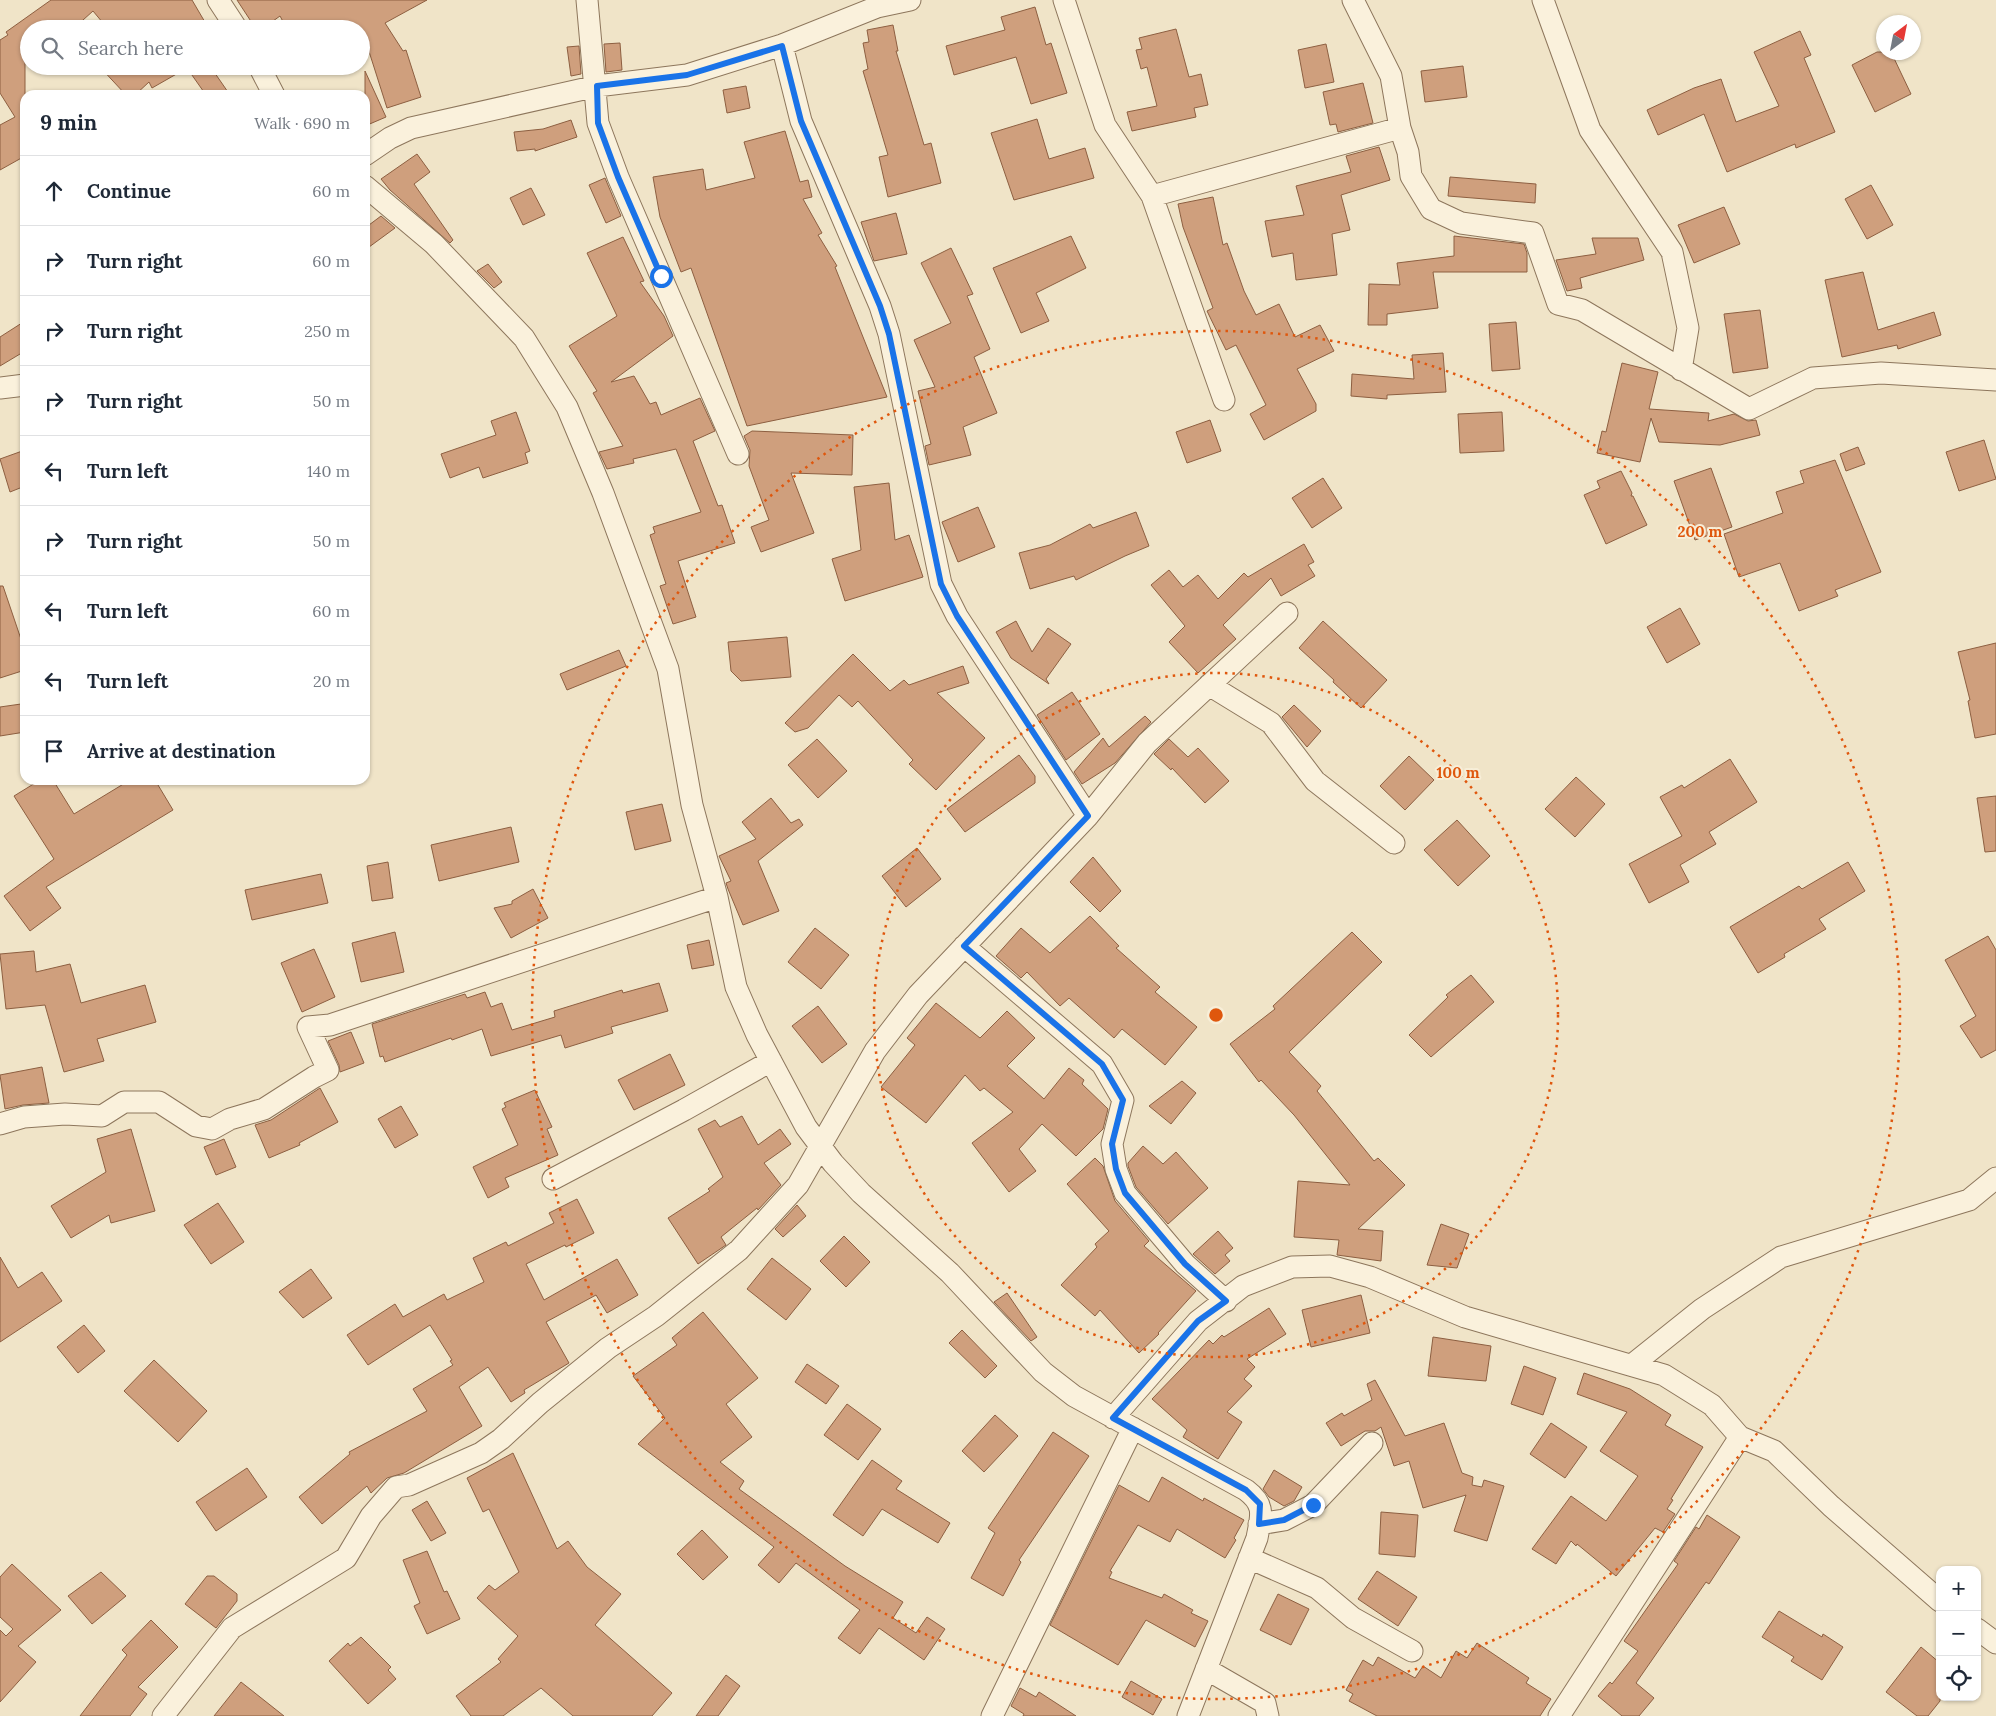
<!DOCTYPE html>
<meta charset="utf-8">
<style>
:root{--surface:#fff;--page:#f6f6f7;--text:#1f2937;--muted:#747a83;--line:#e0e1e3}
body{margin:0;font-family:Lora,serif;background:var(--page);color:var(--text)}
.controls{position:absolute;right:15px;bottom:15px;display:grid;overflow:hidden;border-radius:10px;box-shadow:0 1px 4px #0004}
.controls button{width:45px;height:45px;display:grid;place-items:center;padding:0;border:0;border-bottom:1px solid var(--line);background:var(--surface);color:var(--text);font:25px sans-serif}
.compass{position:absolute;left:1876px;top:15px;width:45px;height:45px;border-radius:50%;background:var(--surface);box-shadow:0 1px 4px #0004;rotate:32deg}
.stop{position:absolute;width:15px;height:15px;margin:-11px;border:4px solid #1a73e8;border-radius:50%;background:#fff}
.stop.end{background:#1a73e8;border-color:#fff;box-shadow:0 1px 5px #0008}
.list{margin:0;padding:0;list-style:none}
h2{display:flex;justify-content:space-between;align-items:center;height:65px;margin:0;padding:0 20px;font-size:21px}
h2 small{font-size:16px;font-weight:400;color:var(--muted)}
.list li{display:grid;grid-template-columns:32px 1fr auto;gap:15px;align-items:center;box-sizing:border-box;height:70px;padding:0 20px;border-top:1px solid var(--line)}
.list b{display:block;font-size:19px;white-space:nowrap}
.list em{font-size:16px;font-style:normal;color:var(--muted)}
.icon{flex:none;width:28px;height:28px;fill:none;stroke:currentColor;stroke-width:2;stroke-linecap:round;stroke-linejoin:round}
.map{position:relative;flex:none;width:1996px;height:1716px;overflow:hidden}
.search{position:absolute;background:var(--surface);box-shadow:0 1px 4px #0004;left:20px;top:20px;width:350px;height:55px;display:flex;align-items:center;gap:12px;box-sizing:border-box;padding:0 18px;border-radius:28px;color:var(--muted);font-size:19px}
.panel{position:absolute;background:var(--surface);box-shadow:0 1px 4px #0004;left:20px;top:90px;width:350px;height:695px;border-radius:15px}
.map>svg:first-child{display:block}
.building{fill:#cf9f7d;stroke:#8d5f41}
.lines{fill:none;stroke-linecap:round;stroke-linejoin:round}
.street-casing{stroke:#8d765c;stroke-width:23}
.street{stroke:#faf1dc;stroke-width:21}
.route{stroke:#1a73e8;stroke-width:6}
.ring{fill:none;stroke:#df570d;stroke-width:2.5;stroke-dasharray:2.5 5}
.centre{fill:#df570d;stroke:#f7eed8;stroke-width:2.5}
.ring-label{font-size:15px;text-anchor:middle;font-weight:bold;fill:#df570d;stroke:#f7eed8;stroke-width:4;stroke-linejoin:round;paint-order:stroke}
</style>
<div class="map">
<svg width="1996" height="1716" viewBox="0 0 1996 1716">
<rect width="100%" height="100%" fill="#f0e4c8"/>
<path class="building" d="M51,0H192L209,29H108L93,11L73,29H29V65L25,60V156L0,170V125L15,117L0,93V40L8,35L6,32Z
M237,0H427L385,23L403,51L406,50L421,97L387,108L366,42L361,45V29H287L280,16L262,29H256Z
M1035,7L1046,45L1051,43L1067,93L1031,104L1016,57L954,75L946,46L1005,30L1001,17Z
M893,25L898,51H896L924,145L931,143L941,183L888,197L879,157L888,155L863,71L868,69L863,43L869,42L867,30Z
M1176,29L1189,77L1201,74L1208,105L1194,108L1196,117L1132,131L1127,112L1157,106L1147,67L1141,69L1136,50L1142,49L1139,38Z
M1800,31L1811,55L1804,58L1835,132L1796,148L1795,144L1727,172L1704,114L1658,135L1647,110L1694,88L1721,79L1736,122L1779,106L1754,52Z
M620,43L622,70L606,72L604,44Z
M1326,44L1334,82L1305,88L1298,50Z
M579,46L581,74L571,76L567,47Z
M1877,52H1891L1911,94L1875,112L1852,65Z
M99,66H210L230,95H206L187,68L152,88L149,82L135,95H126Z
M1463,66L1467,97L1425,102L1421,71Z
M365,71L386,117L365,126Z
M1363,83L1373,123L1338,132L1336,124L1330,125L1323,92Z
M746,86L750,108L727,113L723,90Z
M1037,119L1049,159L1085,148L1094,178L1014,200L991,133Z
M571,120L577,137L535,151V149L517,151L514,132L543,129Z
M785,131L800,182L808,180L812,197L803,199L822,233L818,235L837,266L835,267L887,397L747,426L691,268L681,272L660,217L653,177L703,169L706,190L755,178L744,142Z
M1379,147L1390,180L1341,195L1350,230L1332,234L1337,275L1296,280L1293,253L1272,257L1265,221L1304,215L1296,186L1351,172L1346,156Z
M417,154L430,172L414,184L453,240L450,243L390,190L381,179Z
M1450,177L1536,184L1535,203L1448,196Z
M605,178L621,216L606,223L589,185Z
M1871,185L1893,225L1867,239L1845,199Z
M531,188L545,215L523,225L510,198Z
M1213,197L1223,245L1227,243L1244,291L1256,315L1279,304L1295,337L1320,325L1334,351L1297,369L1316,404V411L1264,440L1250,414L1266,405L1236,345L1226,350L1207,311L1213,308L1183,227L1178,204Z
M1724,207L1740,244L1694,263L1678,225Z
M896,213L907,254L874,261L861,222Z
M381,216L395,228L365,250V228Z
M1071,236L1086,268L1036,293L1049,321L1021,333L993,268Z
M1454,236L1524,244L1527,253V272H1433L1438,308L1387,314V325H1368L1369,284L1400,285L1397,263L1454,256Z
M623,237L644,281L640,282L664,316L673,336L611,382L634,376L650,404L656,402L661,415L700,398L715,431L693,441L718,506L722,505L735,543L678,561L696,617L673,624L660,586L666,584L650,535L655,533L653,527L701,512L676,449L633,459L634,463L607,469L599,452L623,446L593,393L597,391L569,346L617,316L587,253Z
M1592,238H1638L1644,260L1580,278L1582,288L1567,291L1556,260L1596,254Z
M951,248L973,294L967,296L990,349L974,357L997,413L963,427L971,455L929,465L925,446L931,444L918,391L935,387L914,340L951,323L921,263Z
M488,264L502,282L494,288L477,271Z
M1863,272L1878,330L1934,312L1941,335L1898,349L1897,345L1842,357L1825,280Z
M1760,310L1768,368L1733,373L1724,314Z
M25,321V351L0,366V337Z
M1516,322L1520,369L1492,371L1489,324Z
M1443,353L1446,392L1387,395V399L1351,396L1352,374L1414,379L1412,355Z
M1622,363L1658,372L1649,409L1709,413L1708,421L1734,414L1748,421L1756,420L1760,435L1720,445L1659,442L1651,418L1640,462L1597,453L1602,431L1606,432Z
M516,412L530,451L525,453L528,463L483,478L479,467L450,478L441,454L496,435L491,421Z
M1502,412L1504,451L1460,453L1458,414Z
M1210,420L1221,451L1187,463L1176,432Z
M752,431L853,435L852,475L791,473L814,533L761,552L751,527L769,520L749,466L750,450L744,436Z
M1984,440L1996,479L1959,491L1946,452Z
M1858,447L1865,464L1846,471L1840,454Z
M25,450V486L10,492L0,459Z
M1835,460L1881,572L1835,590L1838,596L1799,611L1780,563L1739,577L1724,534L1783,513L1776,492L1804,483L1800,471Z
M1711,468L1732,527L1695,540L1674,481Z
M1621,471L1632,493L1631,496H1633L1647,525L1606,544L1584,495L1600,488L1597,481Z
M1323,478L1342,508L1312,528L1292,498Z
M889,483L895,540L909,535L923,577L845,601L832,559L861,550L854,487Z
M978,507L995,547L958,562L942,522Z
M1136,512L1149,546L1125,556L1076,580L1074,576L1030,589L1019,553L1050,545L1090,524L1093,528Z
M1304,544L1314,562L1308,565L1315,576L1281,596L1271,578L1223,625L1236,639L1198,673L1169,642L1185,626L1151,585L1169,570L1183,587L1198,575L1218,599L1244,573L1248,577Z
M0,586H3L25,651V670L0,678Z
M1680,608L1700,644L1667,663L1647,627Z
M1016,621L1032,652L1048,628L1071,644L1046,679L1049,684L1011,658L996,632Z
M1323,621L1387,680L1361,708L1333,682L1334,680L1299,648Z
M787,637L791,677L741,681L731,671L728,642Z
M1996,643V734L1975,738L1968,701L1970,700L1958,652Z
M619,650L626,666L567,690L560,674Z
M853,654L890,691L904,680L909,685L963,666L969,683L937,693L985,738L936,790L909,764L913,760L858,701L852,707L839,695L808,728L795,732L785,723Z
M1072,692L1100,734L1066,760L1037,715Z
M21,704L25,732L0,736V707Z
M1294,705L1321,731L1307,747L1282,717Z
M1145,716L1151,722L1115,763L1082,784L1074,772L1103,738L1109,747Z
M817,739L847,771L818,798L788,765Z
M1169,739L1188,757L1198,748L1229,781L1205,803L1172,768L1171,770L1154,754Z
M1019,755L1035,776V783L965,832L947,809Z
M1409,756L1434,780L1405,810L1380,786Z
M1730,759L1757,802L1709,832L1716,844L1680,865L1689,882L1649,903L1629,864L1682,836L1660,797L1682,785L1684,788Z
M1576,777L1605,804L1575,837L1545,809Z
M40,780H53L74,814L130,780H155L173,810L46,887L61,908L30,931L4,896L54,859L14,796Z
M1996,796V851L1985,852L1977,798Z
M771,798L791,823L799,819L803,825L758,861L779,911L743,925L728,889L726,883L731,881L719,856L756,839L742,822Z
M662,804L671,841L635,850L626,812Z
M1457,820L1490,856L1458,886L1424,850Z
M511,827L519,862L439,881L431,845Z
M917,848L941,879L906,907L882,876Z
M1093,857L1121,891L1100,912L1070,882Z
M388,862L393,898L372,901L367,866Z
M1848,862L1865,891L1819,919L1826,929L1784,954L1785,957L1758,973L1730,927L1799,886L1802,889Z
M321,874L328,903L252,920L245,890Z
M533,889L548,918L511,938L494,908L512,904V901Z
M1090,916L1119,946L1116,948L1160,987L1155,992L1197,1027L1165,1065L1122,1029L1114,1038L1069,998L1060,1006L1027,972L1021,978L996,956L1021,928L1050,953Z
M815,928L849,955L821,989L788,962Z
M395,932L404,972L361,982L352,943Z
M1352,932L1382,962L1289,1052L1321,1086L1317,1091L1374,1161L1378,1158L1405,1185L1358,1229L1383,1231L1381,1261L1337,1255L1339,1240L1294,1237L1298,1181L1350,1185L1294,1115L1261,1080L1259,1082L1230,1044L1275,1009L1273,1006Z
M1988,936L1996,950V1050L1981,1058L1960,1026L1976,1016L1945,960Z
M709,940L714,965L692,969L687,945Z
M314,949L335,997L302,1012L281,963Z
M34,951L36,972L70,964L81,1003L145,985L156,1022L97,1039L104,1061L64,1072L45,1005L6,1009L0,954Z
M1471,975L1494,1002L1431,1057L1409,1035L1448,997L1446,995Z
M659,983L668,1011L611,1027L613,1033L565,1048L561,1035L491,1056L482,1029L452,1040L451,1038L385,1062L383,1056L380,1057L372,1024L465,994L467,998L485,992L491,1007L502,1003L512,1030L555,1017L554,1011L622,990L623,993Z
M936,1003L980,1038L1007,1011L1035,1038L1007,1066L1044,1099L1069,1068L1084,1080L1082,1084L1108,1109L1103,1129L1076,1156L1042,1124L1019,1149L1036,1171L1009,1192L972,1143L1013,1112L984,1088L980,1091L965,1075L926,1123L881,1087L915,1045L907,1038Z
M818,1006L847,1044L822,1063L792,1026Z
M351,1032L364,1063L340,1072L339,1065L328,1041Z
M670,1054L685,1085L634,1110L618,1080Z
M42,1067L49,1103L23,1105L5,1109L0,1075Z
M1182,1081L1196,1093L1171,1124L1149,1106Z
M320,1088L338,1122L299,1143L300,1145L269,1158L255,1125L271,1120Z
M535,1090L552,1127L547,1129L558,1155L505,1178L509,1187L488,1198L473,1167L518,1145L502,1109L506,1107L504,1103Z
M401,1106L418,1135L395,1148L378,1119Z
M742,1116L758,1145L780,1129L791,1144L764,1163L781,1185L758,1210L757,1208L721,1237L726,1245L698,1264L668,1218L710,1191L708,1189L723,1177L698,1129L715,1120L720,1127Z
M131,1129L155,1211L111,1223L109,1215L71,1238L51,1206L106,1172L97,1139Z
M224,1139L236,1167L216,1175L204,1147Z
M1143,1146L1163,1164L1176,1152L1208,1188L1168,1224L1136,1187L1128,1166V1163Z
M1095,1158L1103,1166L1115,1201L1149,1241L1144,1246L1196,1291L1158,1333L1159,1334L1139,1353L1100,1310L1095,1316L1061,1285L1097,1247L1095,1244L1109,1231L1067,1184Z
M577,1199L594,1233L566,1247L565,1245L526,1264L544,1300L617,1259L638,1295L607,1313L596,1295L546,1322L569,1363L524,1390L525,1393L511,1402L488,1367L459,1387L482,1426L404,1473L387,1478L371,1493L367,1486L322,1524L299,1497L350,1454L349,1452L427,1411L413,1389L453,1365L450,1361L452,1360L430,1325L368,1365L347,1335L395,1304L403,1317L444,1294L447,1300L484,1282L473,1258L506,1242L508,1246L554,1223L549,1213Z
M218,1203L244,1242L211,1264L184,1225Z
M797,1205L806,1216L783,1237L775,1229Z
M1441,1224L1469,1234L1457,1268L1427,1265Z
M1218,1231L1233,1248L1225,1255L1230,1261L1215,1274L1193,1254Z
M844,1236L870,1262L846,1287L820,1261Z
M0,1257L18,1288L42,1272L62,1301L0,1342Z
M772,1258L811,1289L786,1320L747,1289Z
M311,1269L332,1298L303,1318L279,1292Z
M1007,1293L1037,1337L1031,1341L994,1302Z
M1361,1295L1370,1333L1311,1347L1302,1310Z
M1269,1308L1286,1334L1247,1359L1255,1367L1244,1379L1252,1386L1227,1412L1242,1422L1218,1459L1183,1437L1187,1430L1152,1399L1209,1340L1213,1344L1222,1335L1224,1337Z
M703,1312L758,1378L726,1404L752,1437L720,1462L744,1481L739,1489L845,1566L903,1602L893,1618L916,1633L927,1617L945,1629L924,1660L879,1628L860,1654L838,1638L860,1610L796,1563L779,1583L758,1565L774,1547L638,1444L665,1418L633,1376L677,1345L672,1338Z
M84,1325L105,1351L78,1373L57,1347Z
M962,1330L997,1366L985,1378L949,1343Z
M1433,1337L1491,1346L1486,1381L1428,1376Z
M154,1360L207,1411L178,1442L124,1391Z
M807,1364L839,1386L826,1404L795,1382Z
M1524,1366L1556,1378L1543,1415L1511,1404Z
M1584,1373L1630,1389L1671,1415L1665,1425L1703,1447L1671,1499L1673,1500L1667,1509L1675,1514L1663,1532L1655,1528L1616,1576L1577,1544L1576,1546L1571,1541L1556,1564L1532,1549L1571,1496L1606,1521L1638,1476L1600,1451L1627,1412L1577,1394Z
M1375,1380L1405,1436L1444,1423L1462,1473L1473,1477L1472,1485L1482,1487L1484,1480L1504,1486L1487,1541L1454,1531L1466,1495L1423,1508L1409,1461L1394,1466L1381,1427L1375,1431H1365L1341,1446L1326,1423L1342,1413L1344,1416L1372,1400L1367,1384Z
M847,1404L881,1429L858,1460L824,1435Z
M995,1415L1018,1436L984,1472L962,1451Z
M1551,1423L1587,1447L1565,1478L1530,1454Z
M1053,1432L1089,1456L1019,1560L1021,1562L1003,1596L971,1578L995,1533L988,1528Z
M513,1453L557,1549L568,1541L587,1567L621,1594L595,1625L672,1693L652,1716H573L541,1688L503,1716H471L456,1696L501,1662L498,1659L518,1636L477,1598L489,1585L495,1590L519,1572L489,1509L483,1512L467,1478Z
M872,1460L902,1481L896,1489L950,1523L938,1543L882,1509L863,1536L833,1515Z
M247,1468L267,1497L216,1531L196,1502Z
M1274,1470L1302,1487L1294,1501L1284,1506L1269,1497L1263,1489Z
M1162,1477L1203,1501L1204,1498L1244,1520L1234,1538L1236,1540L1225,1558L1177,1529L1170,1542L1138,1525L1110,1571L1112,1572L1109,1578L1162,1598L1164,1594L1193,1610L1191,1613L1208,1621L1195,1647L1146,1620L1118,1665L1050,1625L1119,1485L1149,1502Z
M427,1501L446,1533L431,1541L412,1510Z
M1381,1512L1418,1515L1415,1557L1379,1554Z
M1707,1515L1740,1537L1709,1584L1706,1582L1636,1683L1654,1698L1639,1716H1622L1598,1696L1610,1682L1612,1684L1638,1651L1624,1641L1678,1564L1674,1561L1696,1527L1699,1529Z
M702,1530L728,1557L703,1580L677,1554Z
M427,1551L444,1592L447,1591L460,1619L427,1634L414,1606L420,1603L403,1560Z
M12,1564L61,1610L18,1646L36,1662L0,1702V1630L6,1636L13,1629L0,1617V1577Z
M1377,1571L1417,1597L1398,1626L1358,1599Z
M101,1572L126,1596L92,1624L68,1596Z
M207,1576H214L237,1594V1601L216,1628L185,1604Z
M1278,1594L1309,1609L1291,1645L1260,1630Z
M1779,1611L1822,1637L1823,1634L1843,1647L1822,1680L1791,1661L1794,1657L1762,1637Z
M151,1620L178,1647L138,1687L147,1694L130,1716H80L127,1655L122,1650Z
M361,1637L391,1667L388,1670L396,1679L368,1704L329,1661L348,1643L350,1646Z
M1477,1643L1529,1678L1526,1683L1551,1699L1540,1716H1377L1349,1701L1353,1694L1346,1690L1363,1660L1373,1666L1378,1657L1415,1678L1423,1666L1441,1678L1456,1651L1467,1658Z
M1921,1647L1940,1663V1701L1928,1716H1917L1886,1692Z
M726,1675L740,1686L718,1716H696Z
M1131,1681L1162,1699L1153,1715L1122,1697Z
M241,1682L284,1716H214Z
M1020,1688L1036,1697L1039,1692L1076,1716H1023L1024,1714L1011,1706Z"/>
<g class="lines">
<defs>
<path id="street" d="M218,0L237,29
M587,0L598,123L618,177L738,454
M1064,0L1105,125L1152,196L1400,128
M1353,0L1391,76L1400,128L1408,152L1411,176L1431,209L1461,223L1533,233L1558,304L1582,310L1749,409L1813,378L1881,373L1996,380
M1543,0L1590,130L1672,252L1688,328L1681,370
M782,45L801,121L880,306L889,334L941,584L957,616L1088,816
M259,66L274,95
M365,155L390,138L411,128L597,86L687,75L782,45L877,7L910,0
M365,186L434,244L524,338L567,407L603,493L668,669L692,805L717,897L736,987L757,1035L806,1127L833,1163L861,1193L950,1273L1043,1372L1074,1396L1246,1490C1266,1505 1261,1516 1257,1538L1188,1716
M1152,196L1224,400
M0,388L25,385
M1209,685L1271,723L1315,781L1394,843
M964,946L1102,1064L1123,1100L1112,1144L1116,1169L1125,1193L1185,1264L1226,1301
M0,1124L24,1117L65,1114L102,1116L124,1102H159L196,1126L212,1129L230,1119L264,1109L314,1077L328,1070L308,1027L330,1025L717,897
M553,1179L684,1110L771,1061
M1632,1365L1702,1309L1781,1257L1969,1200L1996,1178
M1113,1418L1198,1321L1243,1286L1292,1267L1330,1266L1370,1277L1465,1317L1664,1375L1712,1405L1740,1437L1774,1451L1831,1506L1940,1601
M1259,1524L1284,1520L1313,1505L1372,1443
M1249,1558L1317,1588L1353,1618L1412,1651
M1977,1629L1996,1643
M1206,1669L1265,1703L1268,1716
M163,1716L232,1628L346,1558L371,1516L396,1487L409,1485L481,1453L501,1439L540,1403L608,1348L656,1316L739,1250L798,1185L875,1051L918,995L1088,816L1147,743L1287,613
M992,1716L1133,1428
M1559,1716L1740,1437"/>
</defs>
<use href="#street" class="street-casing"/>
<use href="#street" class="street"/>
</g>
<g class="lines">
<path class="route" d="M661,276L618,177L598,123L597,86L687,75L782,46L801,121L880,306L889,334L941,584L957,616L1088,816L964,946L1102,1064L1123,1100L1112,1144L1116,1169L1125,1193L1185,1264L1226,1301L1198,1321L1113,1418L1246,1490L1260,1504L1259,1524L1284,1520L1313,1505"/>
</g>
<g class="ring">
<circle cx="1216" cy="1015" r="342"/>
<circle cx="1216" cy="1015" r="684"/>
</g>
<circle cx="1216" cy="1015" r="8" class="centre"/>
<g class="ring-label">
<text x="1700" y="537">200 m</text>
<text x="1458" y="778">100 m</text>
</g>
</svg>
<div class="controls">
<button>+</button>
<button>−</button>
<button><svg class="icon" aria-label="locate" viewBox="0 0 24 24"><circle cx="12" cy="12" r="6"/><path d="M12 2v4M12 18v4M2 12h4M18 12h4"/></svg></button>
</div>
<svg class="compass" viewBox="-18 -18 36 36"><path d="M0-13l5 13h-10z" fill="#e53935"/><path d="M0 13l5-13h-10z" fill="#747a83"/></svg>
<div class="stop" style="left:661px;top:276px"></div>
<div class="stop end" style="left:1313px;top:1505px"></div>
<div class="search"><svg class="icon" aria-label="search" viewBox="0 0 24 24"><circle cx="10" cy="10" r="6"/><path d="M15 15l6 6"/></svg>Search here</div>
<section class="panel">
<h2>9 min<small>Walk · 690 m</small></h2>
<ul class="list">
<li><svg class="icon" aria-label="ahead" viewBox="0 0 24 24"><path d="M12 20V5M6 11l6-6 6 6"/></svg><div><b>Continue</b></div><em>60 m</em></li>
<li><svg class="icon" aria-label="right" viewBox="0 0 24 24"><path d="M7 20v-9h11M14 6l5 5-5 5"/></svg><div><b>Turn right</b></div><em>60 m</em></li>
<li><svg class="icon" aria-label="right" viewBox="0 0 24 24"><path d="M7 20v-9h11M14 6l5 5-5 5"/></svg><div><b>Turn right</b></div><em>250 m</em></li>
<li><svg class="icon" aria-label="right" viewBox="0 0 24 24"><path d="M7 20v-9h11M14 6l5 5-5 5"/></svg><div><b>Turn right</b></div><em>50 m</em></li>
<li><svg class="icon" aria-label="left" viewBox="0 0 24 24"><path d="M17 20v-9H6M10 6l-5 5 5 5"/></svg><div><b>Turn left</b></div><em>140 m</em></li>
<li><svg class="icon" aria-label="right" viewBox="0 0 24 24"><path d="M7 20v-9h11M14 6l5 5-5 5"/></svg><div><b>Turn right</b></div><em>50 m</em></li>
<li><svg class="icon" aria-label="left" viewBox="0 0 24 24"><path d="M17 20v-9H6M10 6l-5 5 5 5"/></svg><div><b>Turn left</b></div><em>60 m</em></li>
<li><svg class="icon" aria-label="left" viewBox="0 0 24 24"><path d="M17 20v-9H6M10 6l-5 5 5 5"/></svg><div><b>Turn left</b></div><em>20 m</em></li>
<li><svg class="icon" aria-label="arrive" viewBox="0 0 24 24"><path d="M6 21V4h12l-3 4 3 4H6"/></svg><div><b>Arrive at destination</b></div></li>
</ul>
</section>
</div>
